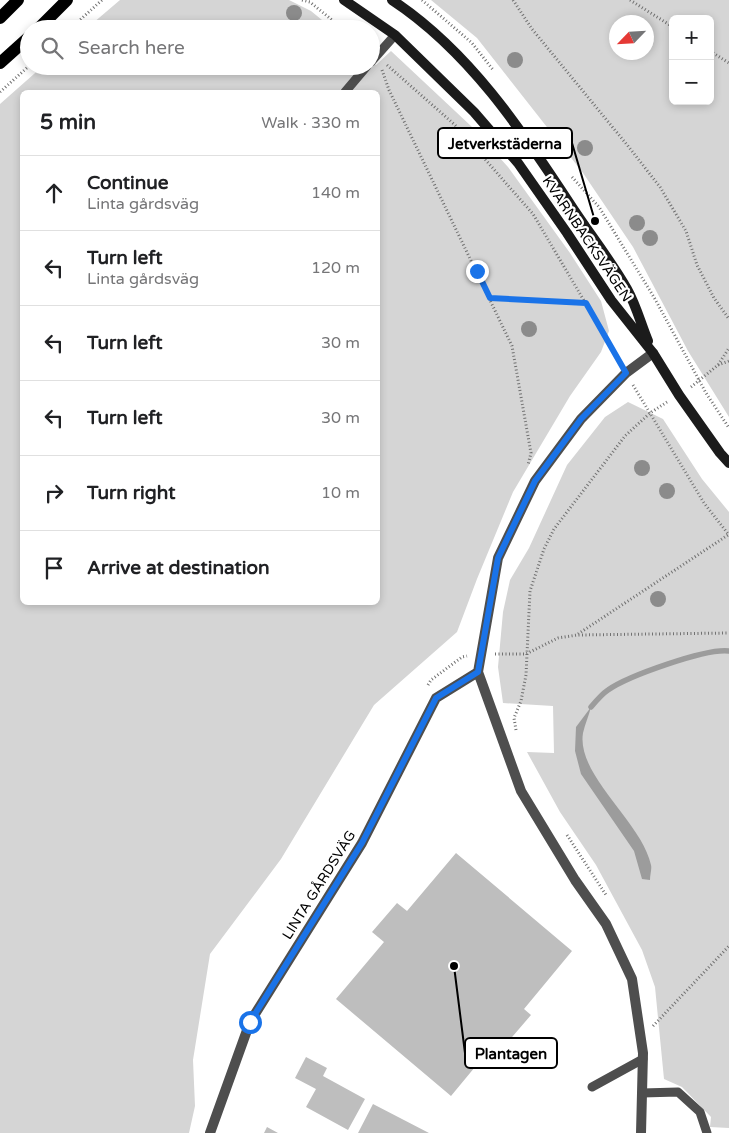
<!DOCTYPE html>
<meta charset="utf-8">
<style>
:root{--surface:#fff;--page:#f6f6f6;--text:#202124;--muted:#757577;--line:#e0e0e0}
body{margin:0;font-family:"Varela Round",sans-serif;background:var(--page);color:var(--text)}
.controls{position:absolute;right:15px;top:15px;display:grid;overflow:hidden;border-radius:8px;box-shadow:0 2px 8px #0003}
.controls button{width:45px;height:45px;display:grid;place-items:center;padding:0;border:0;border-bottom:1px solid var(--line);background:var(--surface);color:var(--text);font:25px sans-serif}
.compass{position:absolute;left:609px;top:15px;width:45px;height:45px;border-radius:50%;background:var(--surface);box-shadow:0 2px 8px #0003;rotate:245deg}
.stop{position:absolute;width:15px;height:15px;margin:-11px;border:4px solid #1a73e8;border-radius:50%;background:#fff}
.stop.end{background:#1a73e8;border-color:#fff;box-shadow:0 1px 5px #0008}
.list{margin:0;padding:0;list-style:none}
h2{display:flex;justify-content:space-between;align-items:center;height:65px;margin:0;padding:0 20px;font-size:21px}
h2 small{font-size:16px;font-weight:400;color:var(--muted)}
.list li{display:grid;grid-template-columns:32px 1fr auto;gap:15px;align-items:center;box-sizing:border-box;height:75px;padding:0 20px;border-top:1px solid var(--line)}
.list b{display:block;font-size:19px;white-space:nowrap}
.list p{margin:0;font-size:16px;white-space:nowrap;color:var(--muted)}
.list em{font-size:16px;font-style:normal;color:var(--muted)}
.icon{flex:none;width:28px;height:28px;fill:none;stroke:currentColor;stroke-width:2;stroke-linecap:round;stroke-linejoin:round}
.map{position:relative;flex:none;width:729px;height:1133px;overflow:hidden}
.search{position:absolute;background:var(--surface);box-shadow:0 2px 8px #0003;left:20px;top:20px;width:360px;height:55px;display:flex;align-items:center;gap:12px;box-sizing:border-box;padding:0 18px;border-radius:28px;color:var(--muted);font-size:19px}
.panel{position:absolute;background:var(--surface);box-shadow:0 2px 8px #0003;left:20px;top:90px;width:360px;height:515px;border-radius:8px}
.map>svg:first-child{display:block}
.green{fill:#d5d5d5;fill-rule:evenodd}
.water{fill:#9c9c9c}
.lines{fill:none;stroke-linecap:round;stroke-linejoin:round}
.stream{stroke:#9c9c9c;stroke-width:5.5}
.building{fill:#bebebe}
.path{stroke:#707070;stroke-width:3;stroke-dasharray:1 2.5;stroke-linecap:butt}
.lane{stroke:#4e4e4e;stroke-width:9}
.street{stroke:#4e4e4e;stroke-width:10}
.secondary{stroke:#1b1b1b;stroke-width:10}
.primary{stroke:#000;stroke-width:12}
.tree{fill:#8b8b8b}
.route{stroke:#1a73e8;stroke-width:6}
.labels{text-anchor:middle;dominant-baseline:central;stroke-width:4.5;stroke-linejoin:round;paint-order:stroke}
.street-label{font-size:14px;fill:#000;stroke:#fff}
.leader{fill:none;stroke:#000;stroke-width:2}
.callout-dot{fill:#000;stroke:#fff;stroke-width:2}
.callout{fill:#fff;stroke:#000;stroke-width:2}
.callout-label{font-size:15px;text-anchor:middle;font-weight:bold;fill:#000}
</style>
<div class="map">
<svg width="729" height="1133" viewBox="0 0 729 1133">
<rect width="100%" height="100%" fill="#fff"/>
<path class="green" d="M120,0H289L311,11L333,29H86Z
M431,0H729V417L688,351L633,247L583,173L477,38ZM673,19H710V101H673ZM616,22H646V52H616Z
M391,51L471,126L508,167L570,253L601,301L609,331L601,352L570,396L513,492L477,579L457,632L374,705L281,859L210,954L193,1060L195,1106L189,1133H0V104L43,66H371V61L376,65ZM22,92H378V602H22Z
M628,402L663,419L702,479L729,512V1128L710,1127L711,1117L682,1087L664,1079L655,987L642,950L596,865L560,812L527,752L554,753L553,706L503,703L498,667L503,612L510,580L529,548L567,465L605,417Z"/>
<path class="water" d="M591,707C589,715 585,724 583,733C576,775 642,822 651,865C652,869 650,875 650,880L642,879L634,851L581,774L575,751L576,727Z"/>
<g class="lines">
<path class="stream" d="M591,707C596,701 602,694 608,690C628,676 706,648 729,651"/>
</g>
<path class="building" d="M456,853L572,951L524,1009L531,1015L506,1044L499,1038L451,1096L336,999L384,942L372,932L397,903L407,911Z
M306,1057L327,1068L323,1076L365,1099L348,1130L306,1107L316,1089L295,1078Z
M373,1104L429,1133H358Z
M267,1127L278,1133H264Z"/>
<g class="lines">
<path class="path" d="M302,0L310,2L343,29
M422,0L472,43L494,71
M513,0L532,29L628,146L660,187L686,231L697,265L714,298L729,319
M630,0L673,27
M70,29L102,0
M710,51L729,63
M387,65L455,125L533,214L619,360
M382,70L389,90L512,346L531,453L528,465
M0,92L29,66
M572,177L599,207L655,299L706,393L729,428
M490,298L586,303
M718,365L729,361
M633,385L704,503L729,535
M691,387L718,365L729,348
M578,634L728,535
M495,654H526L558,638L577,635L729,633
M428,685L431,680L462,657L467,656
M516,730L514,718L521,701L526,675L530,591L544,549L554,529L625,436L650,413L667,402
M567,835L606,895
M653,1026L729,946"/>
<path class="lane" d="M371,62L395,35
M345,92L367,66
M592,1087L643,1059
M642,1093L678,1092L700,1112L707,1133"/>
<path class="street" d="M210,1133L250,1022L362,843L436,698L478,672
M641,1133L643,1053L632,979L606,924L575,880L521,791L478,672L498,558L535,481L581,419L626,373L653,353"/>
<path class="secondary" d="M344,0L395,35L474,112L518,163L567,233L611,300L653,353L679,395L720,453L729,463
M392,0C468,50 521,129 570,204C588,232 610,259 627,289C636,305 641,324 648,341"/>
<path class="primary" d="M0,18L18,0
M38,29L67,0
M0,63L29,37"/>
</g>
<g class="tree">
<circle cx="294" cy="13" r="8"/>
<circle cx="515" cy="60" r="8"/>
<circle cx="585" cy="148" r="8"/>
<circle cx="637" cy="223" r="8"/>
<circle cx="650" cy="238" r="8"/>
<circle cx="529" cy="329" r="8"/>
<circle cx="642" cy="468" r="8"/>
<circle cx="667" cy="491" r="8"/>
<circle cx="658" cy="599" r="8"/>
</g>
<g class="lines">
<path class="route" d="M250,1022L362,843L436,698L478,672L498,558L535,481L581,419L626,373L586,303L490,298L477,271"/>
</g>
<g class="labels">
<g class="street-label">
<text transform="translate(587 239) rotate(56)">KVARNBACKSVÄGEN</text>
<text transform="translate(319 885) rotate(-58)">LINTA GÅRDSVÄG</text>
</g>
</g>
<path class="leader" d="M595 221L572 143M454 966L465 1053"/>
<g class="callout-dot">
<circle cx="595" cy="221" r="5"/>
<circle cx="454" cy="966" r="5"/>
</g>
<g class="callout">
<rect x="438" y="128" width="134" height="30" rx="5"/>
<rect x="465" y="1038" width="92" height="30" rx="5"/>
</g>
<g class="callout-label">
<text x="505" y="149">Jetverkstäderna</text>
<text x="511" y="1059">Plantagen</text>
</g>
</svg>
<div class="controls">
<button>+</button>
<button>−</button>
</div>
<svg class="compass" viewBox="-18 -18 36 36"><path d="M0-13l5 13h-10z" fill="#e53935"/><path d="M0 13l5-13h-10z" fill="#757577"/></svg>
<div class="stop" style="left:250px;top:1022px"></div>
<div class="stop end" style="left:477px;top:271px"></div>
<div class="search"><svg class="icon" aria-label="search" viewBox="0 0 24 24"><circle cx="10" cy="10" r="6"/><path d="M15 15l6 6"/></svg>Search here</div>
<section class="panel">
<h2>5 min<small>Walk · 330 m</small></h2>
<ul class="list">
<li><svg class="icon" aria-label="ahead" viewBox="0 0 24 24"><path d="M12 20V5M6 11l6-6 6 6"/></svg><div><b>Continue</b><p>Linta gårdsväg</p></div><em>140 m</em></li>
<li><svg class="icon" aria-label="left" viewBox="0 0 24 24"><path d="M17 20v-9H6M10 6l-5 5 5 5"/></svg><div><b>Turn left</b><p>Linta gårdsväg</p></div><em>120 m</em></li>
<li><svg class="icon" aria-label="left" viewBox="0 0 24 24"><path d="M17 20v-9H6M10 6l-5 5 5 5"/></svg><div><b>Turn left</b></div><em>30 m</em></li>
<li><svg class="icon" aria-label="left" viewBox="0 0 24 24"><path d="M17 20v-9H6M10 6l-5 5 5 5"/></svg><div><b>Turn left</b></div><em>30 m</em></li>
<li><svg class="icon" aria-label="right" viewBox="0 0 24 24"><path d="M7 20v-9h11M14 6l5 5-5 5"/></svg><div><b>Turn right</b></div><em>10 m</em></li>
<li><svg class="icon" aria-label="arrive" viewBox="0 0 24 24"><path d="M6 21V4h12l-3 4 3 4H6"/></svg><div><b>Arrive at destination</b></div></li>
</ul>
</section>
</div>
